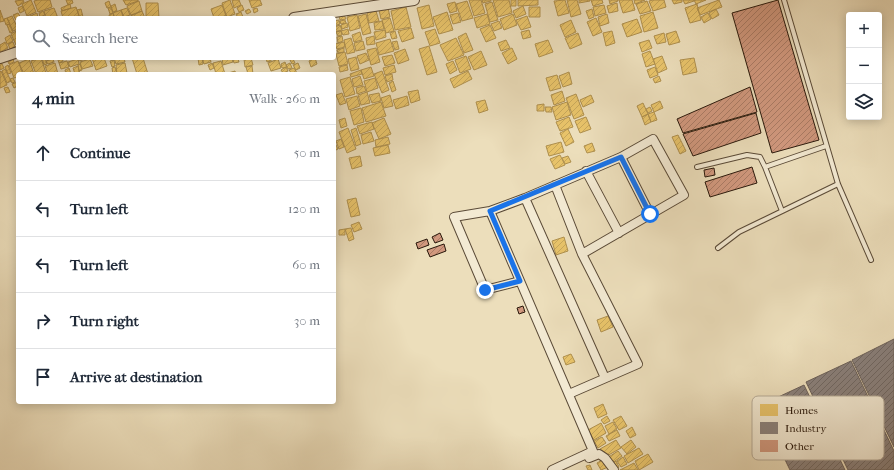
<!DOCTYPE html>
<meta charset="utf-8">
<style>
:root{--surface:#fff;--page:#f6f6f7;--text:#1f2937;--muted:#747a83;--line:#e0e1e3}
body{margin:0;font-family:"IM FELL French Canon",serif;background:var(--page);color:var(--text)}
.controls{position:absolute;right:12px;top:12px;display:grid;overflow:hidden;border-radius:4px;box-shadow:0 2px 10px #0003}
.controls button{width:36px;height:36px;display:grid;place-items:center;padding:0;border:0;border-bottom:1px solid var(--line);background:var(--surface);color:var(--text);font:20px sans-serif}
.stop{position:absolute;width:12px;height:12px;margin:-9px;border:3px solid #1a73e8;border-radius:50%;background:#fff}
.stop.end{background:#1a73e8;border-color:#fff;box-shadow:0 1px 4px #0008}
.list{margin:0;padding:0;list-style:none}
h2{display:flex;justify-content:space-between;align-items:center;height:52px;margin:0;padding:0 16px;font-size:17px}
h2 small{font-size:13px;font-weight:400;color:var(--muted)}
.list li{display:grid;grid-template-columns:26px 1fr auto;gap:12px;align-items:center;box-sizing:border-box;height:56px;padding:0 16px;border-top:1px solid var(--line)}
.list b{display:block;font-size:15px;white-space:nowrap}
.list em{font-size:13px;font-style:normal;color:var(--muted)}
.icon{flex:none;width:22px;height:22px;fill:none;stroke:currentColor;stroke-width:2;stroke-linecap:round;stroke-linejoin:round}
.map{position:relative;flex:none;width:894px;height:470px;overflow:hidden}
.search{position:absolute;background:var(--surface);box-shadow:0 2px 10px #0003;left:16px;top:16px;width:320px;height:44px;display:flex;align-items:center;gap:10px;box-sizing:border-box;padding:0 14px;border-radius:4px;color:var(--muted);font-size:15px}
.panel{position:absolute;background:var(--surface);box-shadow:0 2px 10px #0003;left:16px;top:72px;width:320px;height:332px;border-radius:4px}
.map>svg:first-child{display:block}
.homes{fill:url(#homes-hatch);stroke:#af904e}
.industry{fill:url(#industry-hatch);stroke:#6d625a}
.building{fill:url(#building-hatch);stroke:#29180b}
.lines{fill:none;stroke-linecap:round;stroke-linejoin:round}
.service-casing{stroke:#5a4a37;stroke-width:6}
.minor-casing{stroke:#5a4a37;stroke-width:10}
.tertiary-casing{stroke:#5a4a37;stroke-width:12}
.service{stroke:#f3ead3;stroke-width:4}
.minor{stroke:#f3ead3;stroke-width:8}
.tertiary{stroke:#f3ead3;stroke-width:10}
.route{stroke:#1a73e8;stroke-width:5}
.key{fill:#f3ead3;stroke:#b6ab97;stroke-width:1}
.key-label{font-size:11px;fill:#29180b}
</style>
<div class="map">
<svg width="894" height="470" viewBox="0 0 894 470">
<defs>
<pattern id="homes-hatch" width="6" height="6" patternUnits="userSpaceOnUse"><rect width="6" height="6" fill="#e9c46a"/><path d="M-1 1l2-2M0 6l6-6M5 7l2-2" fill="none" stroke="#c8a85b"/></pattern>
<pattern id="industry-hatch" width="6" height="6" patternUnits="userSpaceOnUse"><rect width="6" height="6" fill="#8a817c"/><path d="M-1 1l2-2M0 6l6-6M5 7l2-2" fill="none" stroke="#716964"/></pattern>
<pattern id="building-hatch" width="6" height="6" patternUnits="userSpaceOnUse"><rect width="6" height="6" fill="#d1987e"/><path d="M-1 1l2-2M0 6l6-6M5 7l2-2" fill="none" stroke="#aa7b65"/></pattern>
</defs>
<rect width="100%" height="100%" fill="#ecdebb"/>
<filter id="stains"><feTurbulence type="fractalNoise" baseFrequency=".005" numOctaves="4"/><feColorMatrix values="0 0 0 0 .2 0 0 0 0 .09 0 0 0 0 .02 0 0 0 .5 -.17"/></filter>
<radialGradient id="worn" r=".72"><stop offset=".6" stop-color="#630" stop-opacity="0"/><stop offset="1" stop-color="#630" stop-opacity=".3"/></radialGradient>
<path class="homes" d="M23,0L24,2L18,6L15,1Z
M31,0L36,12L27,16L22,4Z
M38,0H50L52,7L38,12L34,1Z
M66,0H72L73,3L68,5Z
M123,0H138V1L126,5Z
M230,0L235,14L227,17L222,3Z
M232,0H239L241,5L234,8Z
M249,0H260L262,5L252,8Z
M469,0H481L485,13L474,16Z
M482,0H491V1L483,3Z
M493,0H509L512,13L498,17Z
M511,0H516V6H511Z
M518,0H538V5L518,6Z
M565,0L569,13L558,16L554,1Z
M567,0H577L581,14L571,17Z
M579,0H590V1L579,3Z
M591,0H602L603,3L593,6Z
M609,0H618V1L610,4Z
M619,0H632L635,10L623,13Z
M634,0H645L635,4Z
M653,0H664L666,7L653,11L649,1Z
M672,0H682V2L674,4Z
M683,0H694V1L685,4Z
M694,0H706L696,4Z
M719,0L722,7L700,15L697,8Z
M109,1L111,7L107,8L105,3Z
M139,1L142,11L131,15L127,6Z
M467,1L473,18L462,21L456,4Z
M647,1L651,11L640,14L636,4Z
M455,2L457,11L450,13L447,4Z
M492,2L498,20L490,22L485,4Z
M146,3H158L159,18H146Z
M617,3L618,11L609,13L607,6Z
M70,4L71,8L62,11L61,8Z
M115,4L117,11L113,12L111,6Z
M697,4L701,20L690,23L685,8Z
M222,5L226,16L214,18L211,9Z
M242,5L244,10L239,12L237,8Z
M429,5L434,26L422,29L417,8Z
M604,5L606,13L595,16L593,7Z
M22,6L24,11L20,13L18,8Z
M523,6L526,14L516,18L513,11Z
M76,7L79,16L63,18L61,11Z
M406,7L411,27L395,30L391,11Z
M529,7H540V17H529Z
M54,8L58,18H46L44,11Z
M108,8H111L113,13L110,14Z
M127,8L130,15L124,17L121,10Z
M257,8L258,11L254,13L253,9Z
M388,8L390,17L381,19L379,10Z
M81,9L83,17L80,18L77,10Z
M249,9L251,12L247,14L245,11Z
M592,9L594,17L589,19L586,11Z
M716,9L719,15L712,19L709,13Z
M0,10L4,21L0,22Z
M121,10L123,17L115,18L113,13Z
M43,11L45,15L40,17L39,13Z
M142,11L145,18H128V17Z
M376,11L379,21L369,23L367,13Z
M241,12L243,17L238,18L236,14Z
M447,12L453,30L439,34L433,17Z
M653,12L658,28L644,32L640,16Z
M18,13L21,18L16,20L13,15Z
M37,13L38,18H25Z
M113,13L114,18H110L109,15Z
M458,13L461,22L453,24L450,15Z
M708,13L711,19L704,23L701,17Z
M366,14L371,33L363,35L358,16Z
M487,14L490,24L477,28L474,18Z
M513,14L517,25L504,30L500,19Z
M607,14L609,23L600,26L598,17Z
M344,15L346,19L340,20L339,16Z
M357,15L360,28L350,31L347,17Z
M12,16L18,29L13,31L7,18Z
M527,16L531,27L521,30L516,20Z
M7,18L10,24L6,25L4,19Z
M390,18L394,31L386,33L382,20Z
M596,18L602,32L593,36L587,22Z
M637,19L642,32L627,37L622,24Z
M339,20L340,24L334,26V21Z
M345,20L346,23L341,24L340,21Z
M571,20L576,32L565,37L560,25Z
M382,21L384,29L375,30L374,23Z
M499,21L502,28L494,31L491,24Z
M347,23L348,27L342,29L341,25Z
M9,24L13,32L10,33L7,25Z
M340,25L342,30L334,32V27Z
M490,25L496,38L486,42L480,29Z
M411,28L414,38L402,42L398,31Z
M348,29L349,34L343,35L341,31Z
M435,29L440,43L430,46L425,32Z
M385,30L386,37L376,40L374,32Z
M529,30L531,37L523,39L521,32Z
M16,31L18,44L16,45L11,34Z
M341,31L342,35L338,36L336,32Z
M395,31L397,38L392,39L390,33Z
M612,31L615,43L606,46L603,33Z
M676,31L680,42L669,45L666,34Z
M360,32L362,40L354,42L352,35Z
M466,33L473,50L464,53L458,37Z
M578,33L582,44L570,49L565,38Z
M664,33L666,42L657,44L654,36Z
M10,35L13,41L7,44L5,38Z
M342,36L343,41L338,43L337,37Z
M374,36L375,44L367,45L366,38Z
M351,38L355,52L347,54L344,40Z
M456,38L464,55L448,61L440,45Z
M390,39L394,51L379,55L376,43Z
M506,40L510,48L501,51L498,43Z
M548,40L553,52L539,57L535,44Z
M649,40L652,48L642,52L639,43Z
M363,41L365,49L356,51L354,43Z
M397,41L399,49L395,50L392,42Z
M5,42L8,48L0,52V45Z
M13,42L15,47L10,49L8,44Z
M344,42L345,47L337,49L335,44Z
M429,46L437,72L427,75L419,49Z
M344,48V52L338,53L337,50Z
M376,48L380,62L371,65L367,50Z
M512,48L517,59L508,64L502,53Z
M405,49L409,60L398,64L394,53Z
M481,51L487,65L474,70L468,57Z
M650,51L655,64L646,67L642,54Z
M345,52L348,64L339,66L336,54Z
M366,53L369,60L360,64L357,56Z
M392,55L395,63L385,66L382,57Z
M466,56L471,69L460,73L455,60Z
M662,56L667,69L658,73L653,59Z
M356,57L359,69L351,71L348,59Z
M41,58L46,73L36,74L31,61Z
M42,58H45L47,64L44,65Z
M62,58L63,61L59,63L58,60Z
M78,58H90L79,61Z
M92,58H104L107,66L96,70Z
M114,58H124L125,62L116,64Z
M132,58H143L148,74H137Z
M198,58H202L203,64L199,65Z
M202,58H210L211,62L204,64Z
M222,58H232L233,62L223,65Z
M251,58L253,65L245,67L244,59Z
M266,58H271V61L267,62Z
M315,58L317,64L311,67L309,61Z
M694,58L697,72L683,75L680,60Z
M13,59L14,62L9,64L8,62Z
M29,59L34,74H24L19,63Z
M53,59L54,62L48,64L46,61Z
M78,59L79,64L70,67L68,62Z
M90,59L93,66L82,69L80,62Z
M238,59L239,62L234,63L233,60Z
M278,59L281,68L271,71L268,63Z
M293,59L295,63L292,64L290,60Z
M114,60L115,66L112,67L110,61Z
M18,61L23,74H18V77L14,78L9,65Z
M67,61L69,67L61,69L59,63Z
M221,61L225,74H216L213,63Z
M453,61L457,70L450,74L446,64Z
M0,62H1L4,68L0,70Z
M285,62L287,67L282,68L281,64Z
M55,63L58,74H48L45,66Z
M125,63L127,73L117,74L116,65Z
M212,63L214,68L210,70L208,65Z
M290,63L292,68L288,69L286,65Z
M298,63L300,68L296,70L293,65Z
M80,64L82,70L79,71L78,65Z
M8,65L11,73L8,74L5,67Z
M347,65L348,70L340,72L339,67Z
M394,65L396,72L385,75L383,68Z
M78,66L80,74H75L73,68Z
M252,66L253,74H248L246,67Z
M115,67L117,74H113L112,68Z
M286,67L288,71L283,73L281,70Z
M371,67L374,76L364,79L361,70Z
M655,67L658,75L650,78L647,70Z
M69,68L71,74H66L65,70Z
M294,68L297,73L292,74L289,70Z
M5,69L11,81L7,83L2,71Z
M361,70L362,74L351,77L350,74Z
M1,71L7,85L0,88V72Z
M235,71L236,74H225Z
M382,71L389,90L382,93L374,74Z
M468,71L472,79L454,88L450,79Z
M569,72L572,84L563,87L559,76Z
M392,74L393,80L387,82L385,76Z
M557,75L561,88L550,91L546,78Z
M360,76L363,85L354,87L352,79Z
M659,76L661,81L655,83L653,79Z
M350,77L355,94L345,97L340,80Z
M13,78L15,82L12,83L10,79Z
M375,78L378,88L367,92L364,81Z
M393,81L396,90L392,92L389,83Z
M18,82V86L14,88L12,84Z
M364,86L366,91L357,94L356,88Z
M8,87L10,92L6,93L4,88Z
M418,90L420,100L411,103L408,92Z
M562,91L565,101L554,105L551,95Z
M367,92L370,103L361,105L358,95Z
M342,93L346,103L340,105L336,95Z
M379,93L381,101L372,103L369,95Z
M576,94L584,115L574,119L566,98Z
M390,95L393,106L384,108L381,98Z
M591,95L594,102L583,107L580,100Z
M357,96L360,106L349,110L346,99Z
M407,96L409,105L396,109L393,100Z
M485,100L488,110L479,113L476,102Z
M660,101L663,108L654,112L651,105Z
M381,102L386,116L366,122L362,108Z
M567,102L571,115L556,120L552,107Z
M643,103L648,114L642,117L637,106Z
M544,104V111H537V105Z
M545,107H551L552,112H546Z
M650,107L652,111L648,113L646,109Z
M361,108L364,122L354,125L350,111Z
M654,112L657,120L651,122L648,114Z
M648,114L651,122L645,125L642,117Z
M569,117L573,127L560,131L556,122Z
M586,117L591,129L580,133L575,121Z
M345,118L347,126L341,128L339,120Z
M384,118L391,134L379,139L372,123Z
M372,122L374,129L360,134L357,126Z
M348,128L356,149L347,153L339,132Z
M356,128L361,144L356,146L351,130Z
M568,129L574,142L566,146L560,133Z
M371,132L374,141L363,144L361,135Z
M678,135L686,151L680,154L672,137Z
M388,137L390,144L376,147L375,140Z
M341,139L344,147L339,149L336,141Z
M334,141L338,149L334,151Z
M561,142L564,152L549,156L546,146Z
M592,143L595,151L587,153L584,146Z
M388,145L390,153L375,156L373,148Z
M560,155L565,165L555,169L550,159Z
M360,156L362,166L352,169L349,158Z
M568,156L571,162L565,164L562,158Z
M356,198L360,215L351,217L347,200Z
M359,222L362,229L354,232L351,225Z
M351,228L354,239L349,241L345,229Z
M345,229V235H339V230Z
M564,237L568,251L556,255L552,241Z
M608,316L613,327L601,332L597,320Z
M571,354L575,362L566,365L563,357Z
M603,404L607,414L598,418L594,408Z
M607,416L610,421L604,424L601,420Z
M621,416L627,426L619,430L613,420Z
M613,422L617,429L609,434L605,426Z
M601,423L606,433L594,440L588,430Z
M632,427L636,435L630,438L626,431Z
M617,430L620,436L609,441L606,436Z
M602,437L606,443L598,448L594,441Z
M616,440L621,448L605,457L600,449Z
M631,440L636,447L627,454L621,447Z
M639,448L643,454L628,463L624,456Z
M618,451L622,456L611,464L607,458Z
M648,454L653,462L639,470L635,461Z
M623,457L627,464L621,467L617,461Z
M604,459L608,467L601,470L597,463Z
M616,461L619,467L615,470L612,464Z
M634,463L638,470H620Z
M590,465L592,470H588L586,466Z"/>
<path class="industry" d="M894,339V447L852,360Z
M851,361L894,451V470H848L806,382Z
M804,385L845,470H790L759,406Z"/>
<path class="building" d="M778,0L819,140L772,153L732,13Z
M750,87L757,112L683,133L677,119Z
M756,113L761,133L693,156L683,134Z
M752,167L757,183L710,197L705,182Z
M714,168L715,175L705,177L704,170Z
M440,233L443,240L435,243L432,237Z
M427,239L429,245L418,249L416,243Z
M444,244L446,251L430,257L427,250Z
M523,306L525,312L519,314L517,308Z"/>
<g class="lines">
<defs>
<path id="service" d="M784,0L838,184L871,260
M697,167L747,155L760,157L765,167L826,146
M765,167L782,211
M718,248L739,232L838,184"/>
<path id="minor" d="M621,157L650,214
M586,171L619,233
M555,185L582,254L638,364L569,394
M525,198L605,378
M490,211L593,451L552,470
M520,281L485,290L454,217L490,211L525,198L621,157L653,139L684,195L582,254
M589,458L599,454L605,458L614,470"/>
<path id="tertiary" d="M294,18L414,0
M0,58L18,52"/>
</defs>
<use href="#service" class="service-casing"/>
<use href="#minor" class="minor-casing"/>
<use href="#tertiary" class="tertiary-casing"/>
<use href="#service" class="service"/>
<use href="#minor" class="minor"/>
<use href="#tertiary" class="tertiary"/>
</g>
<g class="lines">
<path class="route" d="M485,290L520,281L490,211L621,157L650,214"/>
</g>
<rect x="752" y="396" width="132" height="64" rx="6" class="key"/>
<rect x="760" y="404" width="18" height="12" fill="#e9c46a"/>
<rect x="760" y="422" width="18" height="12" fill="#8a817c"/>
<rect x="760" y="440" width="18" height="12" fill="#d1987e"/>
<g class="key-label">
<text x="785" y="414">Homes</text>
<text x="785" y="432">Industry</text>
<text x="785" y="450">Other</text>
</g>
<rect width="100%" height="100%" filter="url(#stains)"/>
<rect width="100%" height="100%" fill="url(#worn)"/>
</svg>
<div class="controls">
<button>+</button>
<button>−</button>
<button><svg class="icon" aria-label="layers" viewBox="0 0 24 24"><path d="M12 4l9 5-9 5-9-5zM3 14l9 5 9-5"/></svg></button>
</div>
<div class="stop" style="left:650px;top:214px"></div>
<div class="stop end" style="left:485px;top:290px"></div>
<div class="search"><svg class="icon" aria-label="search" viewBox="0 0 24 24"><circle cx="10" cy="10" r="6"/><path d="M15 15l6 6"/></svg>Search here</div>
<section class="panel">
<h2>4 min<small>Walk · 260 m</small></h2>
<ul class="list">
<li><svg class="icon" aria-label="ahead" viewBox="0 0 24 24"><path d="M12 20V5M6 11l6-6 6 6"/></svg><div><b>Continue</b></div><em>50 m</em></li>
<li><svg class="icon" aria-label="left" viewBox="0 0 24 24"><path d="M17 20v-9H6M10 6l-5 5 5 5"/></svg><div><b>Turn left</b></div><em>120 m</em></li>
<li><svg class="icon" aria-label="left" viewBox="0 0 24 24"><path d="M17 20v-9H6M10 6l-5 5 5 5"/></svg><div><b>Turn left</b></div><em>60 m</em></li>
<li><svg class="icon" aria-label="right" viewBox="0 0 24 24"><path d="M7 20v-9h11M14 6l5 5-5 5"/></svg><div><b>Turn right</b></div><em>30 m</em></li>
<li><svg class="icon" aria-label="arrive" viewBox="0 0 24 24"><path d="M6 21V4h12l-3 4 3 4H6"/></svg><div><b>Arrive at destination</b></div></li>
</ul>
</section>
</div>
